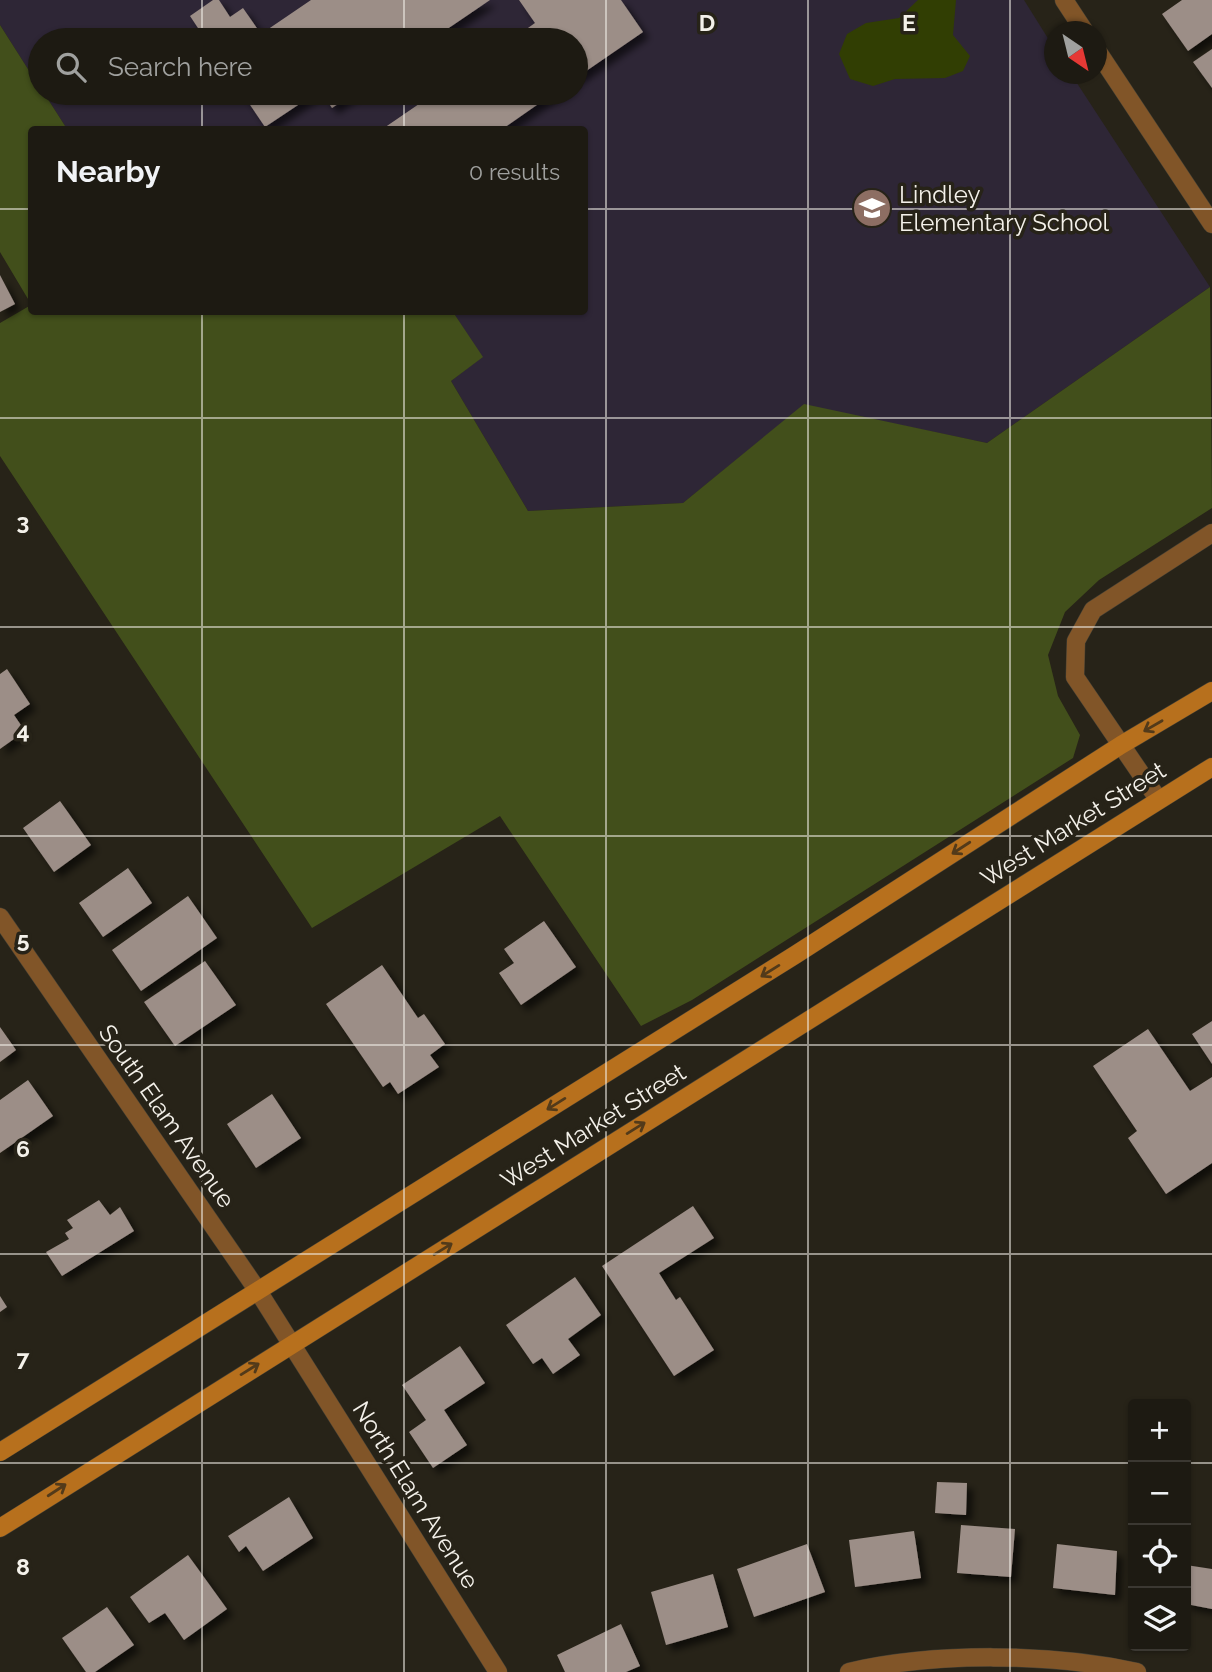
<!DOCTYPE html>
<meta charset="utf-8">
<style>
:root{--surface:#1d1a12;--page:#2a2720;--text:#f1f3f6;--muted:#a0a19f;--line:#3b3832}
body{margin:0;font-family:Raleway,sans-serif;background:var(--page);color:var(--text)}
.controls{position:absolute;right:21px;bottom:21px;display:grid;overflow:hidden;border-radius:7px;box-shadow:0 2px 5px #0004}
.controls button{width:63px;height:63px;display:grid;place-items:center;padding:0;border:0;border-bottom:2px solid var(--line);background:var(--surface);color:var(--text);font:35px sans-serif}
.compass{position:absolute;left:1044px;top:21px;width:63px;height:63px;border-radius:50%;background:var(--surface);box-shadow:0 2px 5px #0004;rotate:145deg}
.list{margin:0;padding:0;list-style:none}
h2{display:flex;justify-content:space-between;align-items:center;height:91px;margin:0;padding:0 28px;font-size:30px}
h2 small{font-size:23px;font-weight:400;color:var(--muted)}
.icon{flex:none;width:38px;height:38px;fill:none;stroke:currentColor;stroke-width:2;stroke-linecap:round;stroke-linejoin:round}
.map{position:relative;flex:none;width:1212px;height:1672px;overflow:hidden}
.search{position:absolute;background:var(--surface);box-shadow:0 2px 5px #0004;left:28px;top:28px;width:560px;height:77px;display:flex;align-items:center;gap:18px;box-sizing:border-box;padding:0 24px;border-radius:38px;color:var(--muted);font-size:26px}
.panel{position:absolute;background:var(--surface);box-shadow:0 2px 5px #0004;left:28px;top:126px;width:560px;height:189px;border-radius:7px}
.map>svg:first-child{display:block}
.education{fill:#2e2636}
.green{fill:#313e03}
.forest{fill:#424f1b}
.building{fill:#9c8e87;filter:url(#shadow)}
.lines{fill:none;stroke-linecap:round;stroke-linejoin:round}
.minor-casing{stroke:#444035;stroke-width:19}
.tertiary-casing{stroke:#444035;stroke-width:19}
.secondary-casing{stroke:#444035;stroke-width:19}
.minor{stroke:#815528;stroke-width:18}
.tertiary{stroke:#815528;stroke-width:18}
.secondary{stroke:#b7701d;stroke-width:18}
.oneway{stroke:#523a1a}
.grid{fill:none;stroke:#f4f1ea;stroke-width:2;stroke-opacity:0.55}
.labels{text-anchor:middle;dominant-baseline:central;stroke-width:7;stroke-linejoin:round;paint-order:stroke}
.poi-label{font-size:24px;fill:#f4f1ea;stroke:#272318;text-anchor:start}
.street-label{font-size:24px;fill:#f4f1ea;stroke:#272318}
.grid-label{font-size:23px;text-anchor:middle;font-weight:bold;fill:#f4f1ea;stroke:#272318;stroke-width:7;stroke-linejoin:round;paint-order:stroke}
</style>
<div class="map">
<svg width="1212" height="1672" viewBox="0 0 1212 1672">
<defs>
<filter id="shadow"><feDropShadow dx="6" dy="6" stdDeviation="3.5" flood-color="#0009"/></filter>
</defs>
<rect width="100%" height="100%" fill="#272318"/>
<path class="education" d="M0,0H1024L1054,48V74H1071L1210,287L987,443L804,405L683,503L528,511L451,381L482,357L453,312H584V130L67,129L44,93H576V40H40V88L0,25Z"/>
<path class="green" d="M918,0H956L953,35L970,56L963,71L945,78L895,79L873,86L850,79L839,54L847,34L866,23L899,18Z"/>
<path class="forest" d="M0,25L40,88V93H44L67,129L32,130L31,304L0,252Z
M1210,287L1212,508L1099,580L1065,612L1048,655L1058,696L1080,735L1073,758L692,1000L641,1026L500,816L312,928L0,456V323L31,305L32,312H453L483,357L451,381L528,511L683,503L804,404L987,443Z"/>
<path class="building" d="M213,0H219L230,17L243,8L261,34L311,0H490L431,40H206L190,16Z
M519,0H621L643,32L576,78V40H511L535,23Z
M1182,0H1212V34L1188,51L1162,14Z
M1212,49V88L1193,62Z
M242,93H316L265,127Z
M322,93H354L332,108Z
M435,93H554L501,130H381Z
M0,275L15,304L0,312Z
M7,669L30,704L14,715L25,731L0,749V674Z
M60,801L91,845L54,872L23,828Z
M128,868L152,903L103,937L79,903Z
M188,896L217,938L141,991L112,950Z
M544,921L576,967L521,1005L499,973L514,963L504,949Z
M205,961L236,1005L175,1046L144,1002Z
M382,965L418,1018L424,1014L445,1044L430,1055L439,1067L398,1094L390,1082L383,1087L326,1004Z
M1212,1021V1064L1192,1034Z
M0,1027L16,1050L0,1062Z
M1148,1029L1190,1091L1212,1077V1163L1166,1194L1128,1138L1137,1131L1093,1066Z
M28,1080L53,1116L0,1153V1100Z
M272,1094L301,1138L256,1168L227,1124Z
M99,1200L110,1215L120,1207L134,1231L62,1276L46,1252L69,1239L65,1233L73,1228L67,1220Z
M693,1206L714,1238L659,1273L676,1300L680,1297L714,1350L674,1376L602,1266Z
M575,1277L601,1315L568,1339L580,1355L553,1374L542,1358L533,1364L506,1325Z
M0,1296L7,1307L0,1312Z
M460,1346L485,1383L444,1410L467,1445L433,1468L409,1432L426,1420L402,1385Z
M937,1482L967,1483L966,1515L935,1513Z
M289,1497L313,1538L263,1571L246,1546L239,1552L228,1536Z
M961,1525L1015,1529L1011,1577L957,1573Z
M914,1531L921,1578L855,1587L849,1540Z
M807,1544L825,1592L754,1617L737,1569Z
M1057,1544L1117,1551L1115,1595L1053,1588Z
M188,1555L227,1609L184,1640L165,1613L149,1623L130,1597Z
M1186,1565L1212,1569V1609L1186,1604Z
M713,1574L728,1627L666,1645L651,1592Z
M107,1607L134,1645L95,1672H86L62,1638Z
M621,1624L640,1666L626,1672H565L557,1655Z"/>
<g class="lines">
<defs>
<path id="minor" d="M1064,0L1085,32
M1096,49L1212,224
M1158,799L1075,677L1076,641L1093,610L1212,533
M849,1672C935,1652 1051,1653 1137,1672"/>
<path id="tertiary" d="M0,917L258,1291L498,1672"/>
<path id="secondary" d="M0,1452L795,955L1121,745L1212,691
M0,1528L1212,767"/>
</defs>
<use href="#minor" class="minor-casing"/>
<use href="#tertiary" class="tertiary-casing"/>
<use href="#secondary" class="secondary-casing"/>
<use href="#minor" class="minor"/>
<use href="#tertiary" class="tertiary"/>
<use href="#secondary" class="secondary"/>
</g>
<defs><path id="oneway-shaft" d="M-6 0H5M1.5-3L5.5 0L1.5 3" fill="none" stroke-width="1.6" stroke-linecap="round" stroke-linejoin="round" transform="scale(1.75)"/></defs>
<g class="oneway">
<use href="#oneway-shaft" transform="translate(1153 726) rotate(150)"/>
<use href="#oneway-shaft" transform="translate(961 848) rotate(147)"/>
<use href="#oneway-shaft" transform="translate(770 971) rotate(148)"/>
<use href="#oneway-shaft" transform="translate(556 1104) rotate(148)"/>
<use href="#oneway-shaft" transform="translate(636 1128) rotate(-32)"/>
<use href="#oneway-shaft" transform="translate(443 1249) rotate(-32)"/>
<use href="#oneway-shaft" transform="translate(250 1369) rotate(-32)"/>
<use href="#oneway-shaft" transform="translate(57 1490) rotate(-33)"/>
</g>
<path class="grid" d="M202,0V40M404,0V40M606,0V1672M808,0V1672M1010,0V1672M202,93V130M404,93V130M0,209H32M584,209H1212M202,312V1672M404,312V1672M0,418H1212M0,627H1212M0,836H1212M0,1045H1212M0,1254H1212M0,1463H1133M1186,1463H1212"/>
<defs>
<symbol id="school-disc" viewBox="-11 -11 22 22"><circle r="9.5" fill="#8d6e63" stroke="#272318"/><path d="M0-5L7-2L0 1L-7-2ZM-4 1L0 2.5L4 1V4Q0 6-4 4Z" fill="#fff"/></symbol>
</defs>
<g fill-rule="evenodd">
<use href="#school-disc" x="850" y="186" width="44" height="44"/>
</g>
<g class="labels">
<g class="poi-label">
<text x="899" y="194">Lindley<tspan x="899" dy="28">Elementary School</tspan></text>
</g>
<g class="street-label">
<text transform="translate(1073 824) rotate(-32)">West Market Street</text>
<text transform="translate(167 1116) rotate(55)">South Elam Avenue</text>
<text transform="translate(593 1126) rotate(-32)">West Market Street</text>
<text transform="translate(416 1495) rotate(58)">North Elam Avenue</text>
</g>
</g>
<g class="grid-label">
<text x="707" y="31">D</text>
<text x="909" y="31">E</text>
<text x="23" y="530">3</text>
<text x="23" y="739">4</text>
<text x="23" y="948">5</text>
<text x="23" y="1157">6</text>
<text x="23" y="1366">7</text>
<text x="23" y="1575">8</text>
</g>
</svg>
<div class="controls">
<button>+</button>
<button>−</button>
<button><svg class="icon" aria-label="locate" viewBox="0 0 24 24"><circle cx="12" cy="12" r="6"/><path d="M12 2v4M12 18v4M2 12h4M18 12h4"/></svg></button>
<button><svg class="icon" aria-label="layers" viewBox="0 0 24 24"><path d="M12 4l9 5-9 5-9-5zM3 14l9 5 9-5"/></svg></button>
</div>
<svg class="compass" viewBox="-18 -18 36 36"><path d="M0-13l5 13h-10z" fill="#e53935"/><path d="M0 13l5-13h-10z" fill="#a0a19f"/></svg>
<div class="search"><svg class="icon" aria-label="search" viewBox="0 0 24 24"><circle cx="10" cy="10" r="6"/><path d="M15 15l6 6"/></svg>Search here</div>
<section class="panel">
<h2>Nearby<small>0 results</small></h2>
<ul class="list">
</ul>
</section>
</div>
